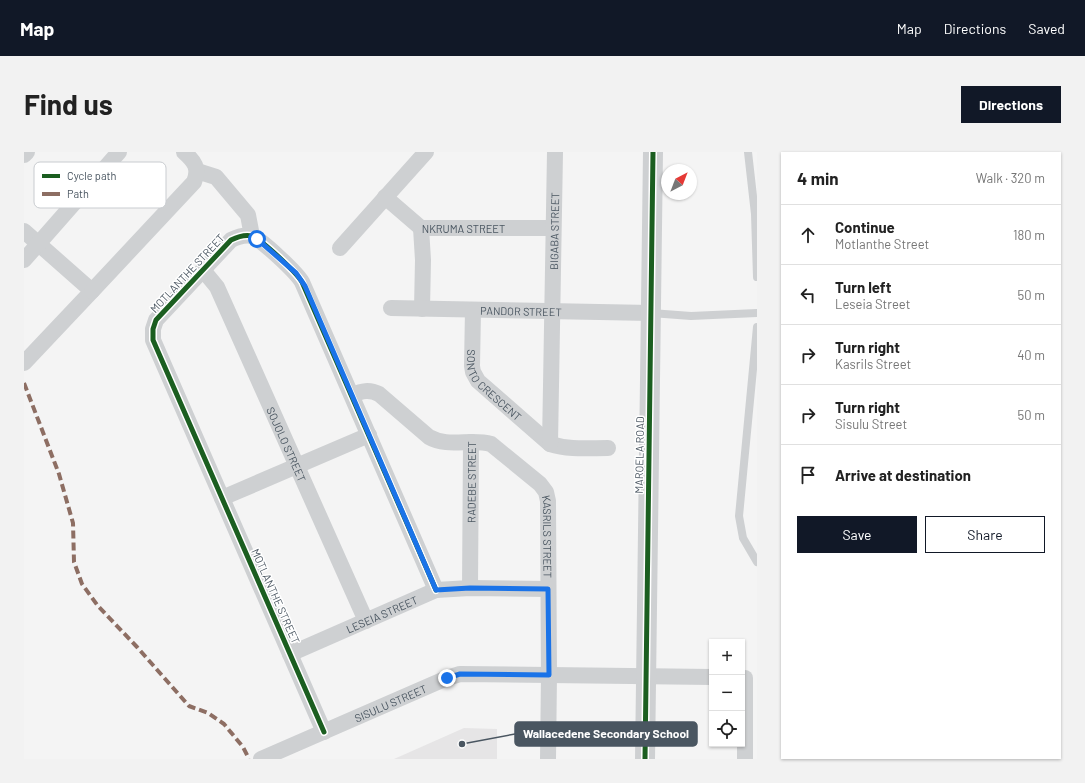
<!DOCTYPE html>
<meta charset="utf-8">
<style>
:root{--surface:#fff;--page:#f2f2f2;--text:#222;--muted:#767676;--line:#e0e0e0;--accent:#111827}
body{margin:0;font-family:Barlow,sans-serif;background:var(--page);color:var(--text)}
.controls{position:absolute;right:12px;bottom:12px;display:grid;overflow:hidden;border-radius:0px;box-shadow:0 1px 3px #0004}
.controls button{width:36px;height:36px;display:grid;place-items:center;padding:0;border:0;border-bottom:1px solid var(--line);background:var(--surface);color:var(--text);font:20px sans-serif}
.compass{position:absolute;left:637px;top:12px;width:36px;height:36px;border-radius:50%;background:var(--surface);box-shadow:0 1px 3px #0004;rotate:42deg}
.stop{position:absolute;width:12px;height:12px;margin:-9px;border:3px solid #1a73e8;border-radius:50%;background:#fff}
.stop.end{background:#1a73e8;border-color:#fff;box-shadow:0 1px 4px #0008}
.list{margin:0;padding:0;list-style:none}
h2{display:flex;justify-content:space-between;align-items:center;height:52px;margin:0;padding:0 16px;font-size:17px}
h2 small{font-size:13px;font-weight:400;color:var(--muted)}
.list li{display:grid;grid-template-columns:26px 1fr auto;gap:12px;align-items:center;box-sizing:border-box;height:60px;padding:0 16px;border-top:1px solid var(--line)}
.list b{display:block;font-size:15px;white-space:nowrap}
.list p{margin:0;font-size:13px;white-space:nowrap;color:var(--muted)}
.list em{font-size:13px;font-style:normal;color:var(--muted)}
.actions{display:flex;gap:8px;padding:12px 16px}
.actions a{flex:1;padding:9px 0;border:1px solid var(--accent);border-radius:0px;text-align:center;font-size:14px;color:var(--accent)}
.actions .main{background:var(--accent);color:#fff}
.icon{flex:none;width:22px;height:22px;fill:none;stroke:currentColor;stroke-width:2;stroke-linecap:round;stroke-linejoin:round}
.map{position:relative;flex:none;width:733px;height:607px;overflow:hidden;border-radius:0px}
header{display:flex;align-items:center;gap:24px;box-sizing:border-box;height:56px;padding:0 20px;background:var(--accent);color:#fff}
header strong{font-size:19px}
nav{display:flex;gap:22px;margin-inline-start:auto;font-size:14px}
.intro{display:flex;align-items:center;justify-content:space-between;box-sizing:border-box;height:96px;padding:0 24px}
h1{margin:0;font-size:28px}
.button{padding:10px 18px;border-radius:0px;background:var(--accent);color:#fff;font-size:14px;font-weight:700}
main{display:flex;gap:24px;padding:0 24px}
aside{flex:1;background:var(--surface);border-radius:0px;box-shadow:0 1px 3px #0004}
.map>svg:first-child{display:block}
.education{fill:#e6e5e6}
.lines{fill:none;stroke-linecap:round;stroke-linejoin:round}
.service{stroke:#ced0d2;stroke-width:8}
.minor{stroke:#ced0d2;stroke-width:16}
.tertiary{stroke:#ced0d2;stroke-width:20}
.quiet{stroke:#8d6e63;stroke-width:4;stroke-dasharray:8 4;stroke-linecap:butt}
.cycleway-casing{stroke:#fff;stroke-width:8}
.cycleway{stroke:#1b5e20;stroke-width:5}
.route{stroke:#1a73e8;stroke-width:5}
.labels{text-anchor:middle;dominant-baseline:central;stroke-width:3;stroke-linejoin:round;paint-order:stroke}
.street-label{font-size:11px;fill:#4a5661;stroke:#fff}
.key{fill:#fff;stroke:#c9ccd0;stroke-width:1}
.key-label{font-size:11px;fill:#4a5661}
.leader{fill:none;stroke:#4a5661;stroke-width:1.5}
.callout-dot{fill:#4a5661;stroke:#fff;stroke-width:1.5}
.callout{fill:#4a5661;stroke:#4a5661;stroke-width:1.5}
.callout-label{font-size:12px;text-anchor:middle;font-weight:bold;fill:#fff}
</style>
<header>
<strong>Map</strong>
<nav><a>Map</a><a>Directions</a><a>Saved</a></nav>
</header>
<div class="intro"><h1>Find us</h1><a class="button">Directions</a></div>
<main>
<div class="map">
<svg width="733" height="607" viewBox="0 0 733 607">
<rect width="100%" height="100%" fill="#f4f4f4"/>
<path class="education" d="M440,576L473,577V607H370Z"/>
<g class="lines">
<path class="service" d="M724,0L731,62L733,125
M627,161L667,164L733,161
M733,175L715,364L719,386L733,410"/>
<g class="minor">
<path d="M0,3L3,0"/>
<path d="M173,19L192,25L224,63L228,84"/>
<path id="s1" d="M361,45L397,76H529"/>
<path d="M397,76L399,108L398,157"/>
<path d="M0,79L68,139L0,211"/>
<path d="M316,96L402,0"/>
<path d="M0,108L95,0"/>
<path id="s2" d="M179,118L193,135L342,469"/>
<path d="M68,139L170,30C176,16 170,9 160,0"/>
<path id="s3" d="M367,156L627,161"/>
<path id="s4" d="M449,158L448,214L449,220L454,229L526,292C545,298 564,296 584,296"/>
<path id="s5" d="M328,243C338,239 345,237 355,242L405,285C424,296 447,286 467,292L516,332L522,340L524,349L525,523L524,607"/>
<path id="s6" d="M526,292L531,0"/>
<path d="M198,346L345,283"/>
<path id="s7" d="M446,436L447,290"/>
<path id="s8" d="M266,502L412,438L446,436L524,437"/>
<path d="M300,580L129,188V177L132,168L207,88C213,85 220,82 228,84C238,88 272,120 278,130L412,438"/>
<path id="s9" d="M237,607L423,526L436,522L688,525"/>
<path d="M721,607V526"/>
</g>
<path class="tertiary" d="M621,607L629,0"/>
<path class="quiet" d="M0,231L35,322L49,371L50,410L58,432L74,454L113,495L165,554L184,561L200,572L219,595L225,607"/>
<defs>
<path id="cycleway" d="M300,580L129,188V177L132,168L207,88C213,85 220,82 228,84C238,88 272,120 278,130L412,438
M621,607L629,0"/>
</defs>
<use href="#cycleway" class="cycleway-casing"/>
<use href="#cycleway" class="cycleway"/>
</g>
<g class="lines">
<path class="route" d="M233,87L272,121L281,134L412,438L446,436L524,437L525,523L436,522L423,526"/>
</g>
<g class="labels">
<g class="street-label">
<text stroke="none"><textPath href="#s1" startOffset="90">NKRUMA STREET</textPath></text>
<text stroke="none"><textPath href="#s6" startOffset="213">BIGABA STREET</textPath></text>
<text transform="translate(163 121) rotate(-47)">MOTLANTHE STREET</text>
<text stroke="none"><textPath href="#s3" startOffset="130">PANDOR STREET</textPath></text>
<text stroke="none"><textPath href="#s4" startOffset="84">SONTO CRESCENT</textPath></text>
<text stroke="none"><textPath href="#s2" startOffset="194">SOJOLO STREET</textPath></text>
<text transform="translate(615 303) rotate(-89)">MAROELA ROAD</text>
<text stroke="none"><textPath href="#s7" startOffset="106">RADEBE STREET</textPath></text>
<text stroke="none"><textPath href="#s5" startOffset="275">KASRILS STREET</textPath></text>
<text transform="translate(252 444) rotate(66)">MOTLANTHE STREET</text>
<text stroke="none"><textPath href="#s8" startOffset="100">LESEIA STREET</textPath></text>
<text stroke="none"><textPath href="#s9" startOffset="141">SISULU STREET</textPath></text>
</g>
</g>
<rect x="10" y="10" width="132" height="46" rx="6" class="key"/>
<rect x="18" y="22" width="18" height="4" fill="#1b5e20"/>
<rect x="18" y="40" width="18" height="4" fill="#8d6e63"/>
<g class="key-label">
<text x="43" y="28">Cycle path</text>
<text x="43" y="46">Path</text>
</g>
<path class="leader" d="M438 592L491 582"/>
<circle class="callout-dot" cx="438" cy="592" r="4"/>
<rect class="callout" x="491" y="570" width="182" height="24" rx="4"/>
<g class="callout-label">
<text x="582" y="586">Wallacedene Secondary School</text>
</g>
</svg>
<div class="controls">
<button>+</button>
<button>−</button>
<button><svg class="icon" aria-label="locate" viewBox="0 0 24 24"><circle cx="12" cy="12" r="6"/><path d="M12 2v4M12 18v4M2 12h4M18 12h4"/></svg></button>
</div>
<svg class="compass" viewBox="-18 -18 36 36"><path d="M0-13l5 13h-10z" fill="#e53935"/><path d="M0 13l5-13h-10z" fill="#767676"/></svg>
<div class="stop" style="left:233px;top:87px"></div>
<div class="stop end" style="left:423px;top:526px"></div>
</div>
<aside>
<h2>4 min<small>Walk · 320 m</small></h2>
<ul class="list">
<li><svg class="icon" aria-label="ahead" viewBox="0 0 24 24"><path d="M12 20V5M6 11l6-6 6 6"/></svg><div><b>Continue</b><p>Motlanthe Street</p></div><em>180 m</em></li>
<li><svg class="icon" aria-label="left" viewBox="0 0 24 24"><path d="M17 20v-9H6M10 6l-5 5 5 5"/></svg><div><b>Turn left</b><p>Leseia Street</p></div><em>50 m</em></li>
<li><svg class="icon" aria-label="right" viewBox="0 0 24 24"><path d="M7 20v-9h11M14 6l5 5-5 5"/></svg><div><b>Turn right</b><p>Kasrils Street</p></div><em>40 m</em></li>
<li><svg class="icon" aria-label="right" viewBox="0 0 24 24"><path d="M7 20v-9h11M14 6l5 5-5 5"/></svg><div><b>Turn right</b><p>Sisulu Street</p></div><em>50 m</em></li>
<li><svg class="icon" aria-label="arrive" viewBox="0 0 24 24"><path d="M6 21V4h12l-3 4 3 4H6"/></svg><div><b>Arrive at destination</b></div></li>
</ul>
<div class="actions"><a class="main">Save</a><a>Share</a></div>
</aside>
</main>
